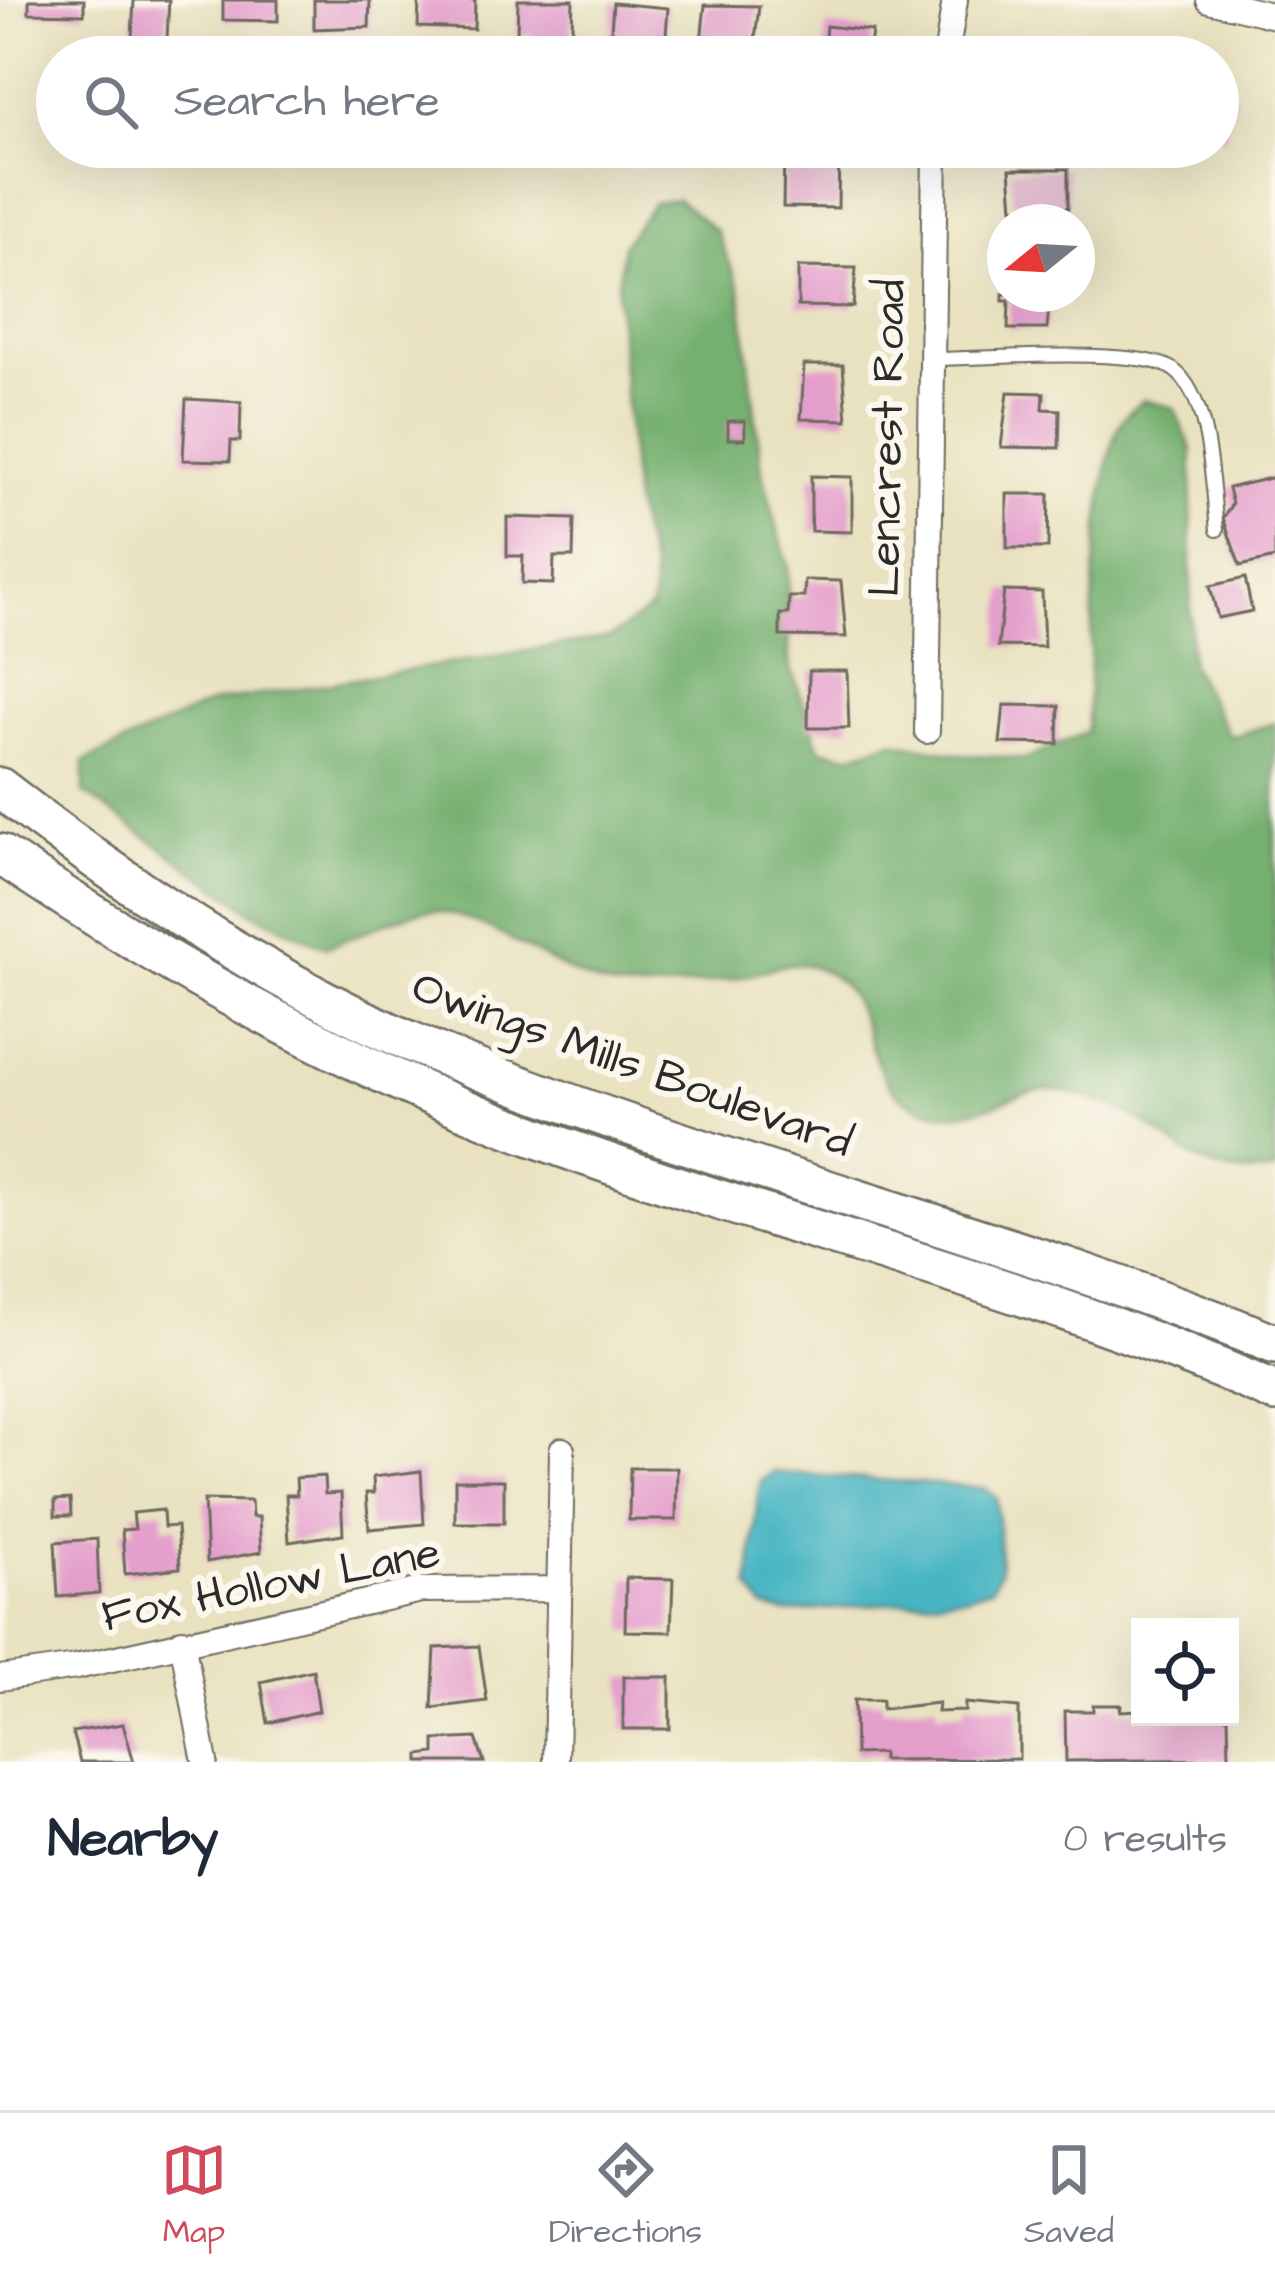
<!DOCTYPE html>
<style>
:root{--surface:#fff;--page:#f2f2f3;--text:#1f2937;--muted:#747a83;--line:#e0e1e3;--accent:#d1495b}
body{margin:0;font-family:"Architects Daughter",sans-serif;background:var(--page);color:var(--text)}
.controls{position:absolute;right:36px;bottom:36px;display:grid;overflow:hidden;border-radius:0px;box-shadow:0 12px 48px #0002}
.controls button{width:108px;height:108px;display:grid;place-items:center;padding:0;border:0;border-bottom:3px solid var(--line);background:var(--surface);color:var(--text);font:60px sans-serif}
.compass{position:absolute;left:987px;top:204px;width:108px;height:108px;border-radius:50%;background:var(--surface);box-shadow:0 12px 48px #0002;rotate:252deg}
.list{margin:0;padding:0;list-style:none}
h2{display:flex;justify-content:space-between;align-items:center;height:156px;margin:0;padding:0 48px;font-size:51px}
h2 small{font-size:39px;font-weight:400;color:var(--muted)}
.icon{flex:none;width:66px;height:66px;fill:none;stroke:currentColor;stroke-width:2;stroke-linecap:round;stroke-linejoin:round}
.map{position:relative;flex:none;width:1275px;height:1762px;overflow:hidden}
.search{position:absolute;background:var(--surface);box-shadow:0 12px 48px #0002;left:36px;right:36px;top:36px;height:132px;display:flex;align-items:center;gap:30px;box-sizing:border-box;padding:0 42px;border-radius:66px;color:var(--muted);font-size:45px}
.sheet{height:348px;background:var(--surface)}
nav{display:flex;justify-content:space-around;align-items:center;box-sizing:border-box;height:168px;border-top:3px solid var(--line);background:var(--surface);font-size:33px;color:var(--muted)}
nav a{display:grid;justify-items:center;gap:6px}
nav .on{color:var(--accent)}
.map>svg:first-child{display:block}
.forest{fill:#74b06f;stroke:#506e4d;stroke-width:3}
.water{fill:#47b5c3;stroke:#397077;stroke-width:3}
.building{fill:#e49ecc}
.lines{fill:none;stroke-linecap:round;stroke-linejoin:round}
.service-casing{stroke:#6e6b5f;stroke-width:16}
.minor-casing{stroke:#6e6b5f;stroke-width:28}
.primary-casing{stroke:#6e6b5f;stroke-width:44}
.service{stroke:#fff;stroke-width:12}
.minor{stroke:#fff;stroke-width:24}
.primary{stroke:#fff;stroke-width:39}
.labels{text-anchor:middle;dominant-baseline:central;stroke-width:12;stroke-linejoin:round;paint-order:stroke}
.street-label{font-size:45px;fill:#2b2b2b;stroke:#fbf7ec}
</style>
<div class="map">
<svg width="1275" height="1762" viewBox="0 0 1275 1762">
<rect width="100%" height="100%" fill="#fbf7ec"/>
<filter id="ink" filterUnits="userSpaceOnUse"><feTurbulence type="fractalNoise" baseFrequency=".00833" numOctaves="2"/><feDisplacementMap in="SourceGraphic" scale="24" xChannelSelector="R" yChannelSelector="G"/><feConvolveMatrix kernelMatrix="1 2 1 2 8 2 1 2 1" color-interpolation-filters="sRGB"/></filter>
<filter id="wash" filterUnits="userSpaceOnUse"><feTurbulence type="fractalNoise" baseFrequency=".004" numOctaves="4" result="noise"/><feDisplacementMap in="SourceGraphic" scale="48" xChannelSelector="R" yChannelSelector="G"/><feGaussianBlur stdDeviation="2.7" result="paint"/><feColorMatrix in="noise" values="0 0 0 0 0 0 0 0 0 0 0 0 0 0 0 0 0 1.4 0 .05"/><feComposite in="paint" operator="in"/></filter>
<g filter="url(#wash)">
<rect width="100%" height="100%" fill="#e9e2c0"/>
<path class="forest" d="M677,199L716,231L740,288L762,472L788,566L789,663L820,749L850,755L893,741L962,755L1026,759L1087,732C1090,673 1094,461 1123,419C1128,412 1137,406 1144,400L1174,408L1192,450L1190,664L1230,737L1275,723V1171C1190,1181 1183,1139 1121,1110C1103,1101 1080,1096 1060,1091C1014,1080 968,1140 904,1099C860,1071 876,989 817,968C787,957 767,972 738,978C705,983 663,991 630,990C564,987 478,901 420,912C389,918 357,937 326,947L257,915L84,793V762L211,703L611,637L652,608L653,573L634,505L617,295L623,245L653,203Z"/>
<path class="water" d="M773,1472L985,1488L997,1498L1000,1571L991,1588L966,1596L786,1613L764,1608L749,1587L758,1493L761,1481Z"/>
<g id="blocks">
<path class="building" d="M29,0H84V14L29,13Z
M134,0H169L167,39L132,37Z
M223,0H278V21L223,20Z
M314,0H370L369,27L314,29Z
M419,0H475L474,29L418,27Z
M518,0H573L571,54L532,52V35L517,34Z
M613,3L668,8L665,49L610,45Z
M705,5L759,6L753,57H715L716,43L701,41Z
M826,26L872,31L869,57H823Z
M1218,91L1236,95L1225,139L1218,137Z
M744,147H758V164L744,165Z
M784,152L839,153L838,208L783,207Z
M1010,169H1068V208H1013Z
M798,267L856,268L853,307L798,306Z
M1003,294H1050L1047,329H1008L1009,301H1003Z
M804,365H843L847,420L801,419Z
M1008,392L1044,393L1043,409L1060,410L1059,448L1001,447Z
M186,399L241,402L240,441H231L230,461L183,460Z
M728,421H745V439H728Z
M811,476L852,477V532L811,531Z
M1275,477V558L1240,566L1223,518L1232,504L1228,488Z
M1007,494H1049L1048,548H1007Z
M507,517L574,519L573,557H554L553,584L522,583L523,556H507Z
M1245,578L1252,611L1218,618L1210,586Z
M805,580L841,581L846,637L780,636V614H788L789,597H804Z
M1004,591L1042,592L1044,647L998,646Z
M809,671H847L849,728H808Z
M1004,705L1059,706L1058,744L1000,743Z
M630,1468H677L676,1520H629Z
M421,1471L424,1524L369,1529L366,1493H374L373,1477Z
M324,1476L325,1494L341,1493L343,1534L289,1542L286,1495H297L296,1478Z
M455,1480H504V1523H455Z
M70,1499L71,1516H55V1500Z
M204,1500L251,1501L252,1517H259L261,1552L207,1562Z
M163,1510L164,1527L177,1526L180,1568L125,1574L122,1530L135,1529L133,1513Z
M97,1539L99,1593L58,1597L55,1542Z
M626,1578L673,1579L671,1632L625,1631Z
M479,1646L487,1701L432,1708L435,1648Z
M313,1670L319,1711L268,1723L261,1682Z
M623,1677H670V1729H623Z
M854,1700H882V1709L938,1703L937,1712L965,1711V1703L1019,1708V1759L882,1760V1753L855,1754Z
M1093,1705H1121L1120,1711L1140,1710V1717H1228L1229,1759L1066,1761L1065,1711H1093Z
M123,1724L134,1762H80L72,1732Z
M476,1738L484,1762H419V1755L435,1753V1740Z"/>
</g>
</g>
<g filter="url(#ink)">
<use href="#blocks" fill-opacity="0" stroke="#6e6b5f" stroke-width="3"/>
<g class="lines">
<defs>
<path id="service" d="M932,359C978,359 1143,346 1174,370C1211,398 1212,488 1217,530"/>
<path id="minor" d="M1209,0L1275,16
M946,57L955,0
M927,731L935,147
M182,1641L205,1762
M0,1678L76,1667L421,1590L560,1589
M556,1762L562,1450"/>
<path id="primary" d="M0,788C133,892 285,991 442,1055C714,1166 1002,1234 1275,1344
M0,854C178,974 359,1074 562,1147C798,1232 1046,1290 1275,1392"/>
</defs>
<use href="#service" class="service-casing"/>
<use href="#minor" class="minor-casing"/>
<use href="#primary" class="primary-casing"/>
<use href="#service" class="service"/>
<use href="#minor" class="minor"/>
<use href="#primary" class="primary"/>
</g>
</g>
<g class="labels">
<g class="street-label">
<text transform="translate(888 438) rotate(-89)">Lencrest Road</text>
<text transform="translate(632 1065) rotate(20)">Owings Mills Boulevard</text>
<text transform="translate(271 1585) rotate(-11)">Fox Hollow Lane</text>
</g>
</g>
</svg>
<div class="controls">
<button><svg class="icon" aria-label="locate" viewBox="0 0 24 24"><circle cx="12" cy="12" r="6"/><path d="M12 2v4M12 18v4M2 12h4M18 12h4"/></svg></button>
</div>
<svg class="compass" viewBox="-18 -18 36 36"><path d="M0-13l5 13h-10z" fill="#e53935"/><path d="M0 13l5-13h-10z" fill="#747a83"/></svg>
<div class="search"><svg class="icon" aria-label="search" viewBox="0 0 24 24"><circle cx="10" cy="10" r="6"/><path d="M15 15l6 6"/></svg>Search here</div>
</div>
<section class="sheet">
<h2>Nearby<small>0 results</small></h2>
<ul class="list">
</ul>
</section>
<nav>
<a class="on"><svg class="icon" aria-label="map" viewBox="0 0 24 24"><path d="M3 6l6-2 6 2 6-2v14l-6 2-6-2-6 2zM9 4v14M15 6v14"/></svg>Map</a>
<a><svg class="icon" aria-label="directions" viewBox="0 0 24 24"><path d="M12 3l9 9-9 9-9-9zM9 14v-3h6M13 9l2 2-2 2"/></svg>Directions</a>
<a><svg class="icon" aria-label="saved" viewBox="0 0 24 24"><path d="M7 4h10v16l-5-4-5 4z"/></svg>Saved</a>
</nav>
